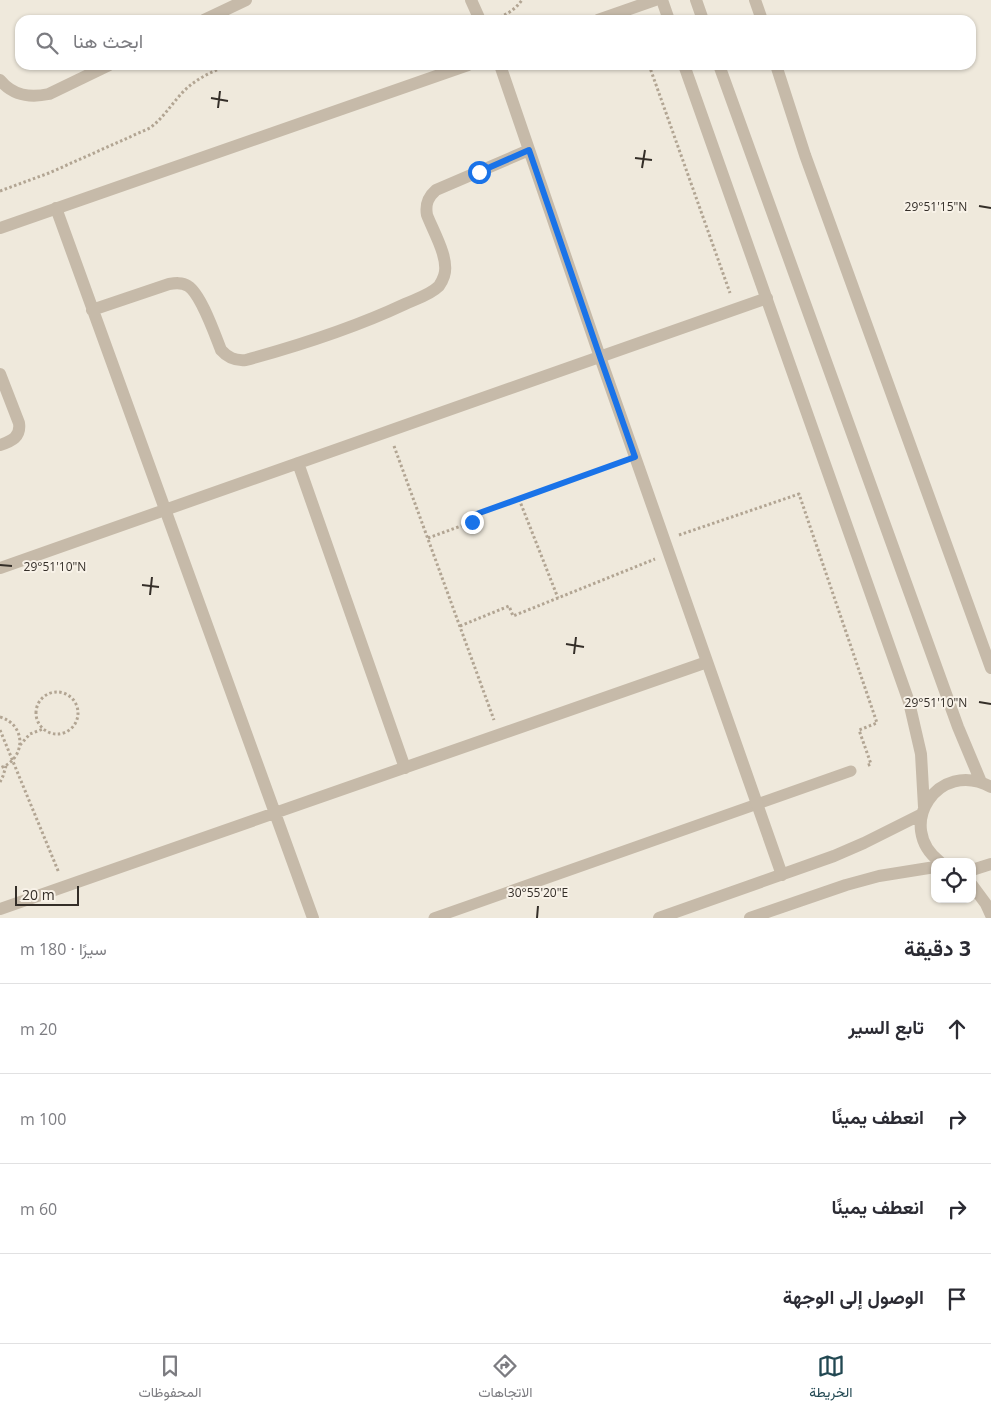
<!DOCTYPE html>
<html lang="ar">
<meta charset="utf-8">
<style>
:root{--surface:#fff;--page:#f7f7f7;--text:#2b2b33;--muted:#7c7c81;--line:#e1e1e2;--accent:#224852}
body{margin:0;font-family:"Open Sans",Vazirmatn,sans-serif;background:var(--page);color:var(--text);direction:rtl}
.controls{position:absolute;right:15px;bottom:15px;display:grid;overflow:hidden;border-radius:10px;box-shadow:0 1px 4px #0004}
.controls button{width:45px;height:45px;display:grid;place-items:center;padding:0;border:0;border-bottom:1px solid var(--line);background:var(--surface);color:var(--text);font:25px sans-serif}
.scale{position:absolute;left:15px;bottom:12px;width:64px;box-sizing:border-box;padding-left:5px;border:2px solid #342e28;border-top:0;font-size:14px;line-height:18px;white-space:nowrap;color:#342e28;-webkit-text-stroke:4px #f8f2e8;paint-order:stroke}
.stop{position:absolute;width:15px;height:15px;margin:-11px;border:4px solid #1a73e8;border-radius:50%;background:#fff}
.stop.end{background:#1a73e8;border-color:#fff;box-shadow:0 1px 5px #0008}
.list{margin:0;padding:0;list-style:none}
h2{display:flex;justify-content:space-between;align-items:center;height:65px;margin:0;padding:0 20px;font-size:21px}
h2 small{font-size:16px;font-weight:400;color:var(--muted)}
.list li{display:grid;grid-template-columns:32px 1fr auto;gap:15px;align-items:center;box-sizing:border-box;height:90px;padding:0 20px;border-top:1px solid var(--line)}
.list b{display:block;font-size:19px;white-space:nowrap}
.list em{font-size:16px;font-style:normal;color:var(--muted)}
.icon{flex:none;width:28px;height:28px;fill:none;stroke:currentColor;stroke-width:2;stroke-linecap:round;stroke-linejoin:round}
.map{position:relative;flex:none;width:991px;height:918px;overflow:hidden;direction:ltr}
.search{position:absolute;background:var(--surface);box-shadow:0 1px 4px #0004;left:15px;right:15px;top:15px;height:55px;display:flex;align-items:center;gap:12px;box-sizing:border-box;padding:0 18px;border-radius:15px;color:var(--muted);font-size:19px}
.sheet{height:425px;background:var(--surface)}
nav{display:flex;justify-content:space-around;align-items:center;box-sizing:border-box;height:70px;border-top:1px solid var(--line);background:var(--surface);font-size:14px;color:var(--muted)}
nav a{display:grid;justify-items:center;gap:2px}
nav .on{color:var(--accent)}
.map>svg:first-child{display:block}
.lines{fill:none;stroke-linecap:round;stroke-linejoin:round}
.path{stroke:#b2a593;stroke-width:3;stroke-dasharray:2.5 2.5;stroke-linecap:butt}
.lane{stroke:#c6baa9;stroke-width:11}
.street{stroke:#c6baa9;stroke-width:12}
.route{stroke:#1a73e8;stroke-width:6}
.ticks{fill:none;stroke:#342e28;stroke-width:2}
.ticks-label{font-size:12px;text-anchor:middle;fill:#342e28;stroke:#f8f2e8;stroke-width:4;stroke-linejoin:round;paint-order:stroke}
</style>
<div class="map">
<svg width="991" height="918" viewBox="0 0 991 918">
<rect width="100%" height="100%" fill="#efe9dc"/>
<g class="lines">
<path class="path" d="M495,19C506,15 515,10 522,0
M649,65L730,293
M0,191L49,173L150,128C163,118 171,105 182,93C195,79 211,72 229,65
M394,446L494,720
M519,499L558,598
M679,535L799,494L877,723L859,730L871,764L866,766
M428,538L472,522L471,516L620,463
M460,626L509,606L513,616L655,559
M36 713a21 21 0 1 1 42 0a21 21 0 1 1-42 0Z
M0,717C27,725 26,759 0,768
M0,730L59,873
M20,745L30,734L43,729
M0,782L3,776L6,766"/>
<path class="lane" d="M434,918L851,771"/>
<path class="street" d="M471,0L480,20
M662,0L669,20
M696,0L703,20
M755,0L762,20
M204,20L246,0
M598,20L655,0
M500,65L600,357L782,875
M684,65L909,702L921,754L924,807
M719,65L958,727L981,782
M776,65L805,155L991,668
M0,80C13,96 30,98 49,94L109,65
M56,208L313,918
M0,228L468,65
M92,310L169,284C175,283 182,282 188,286C201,294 215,335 221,350C228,358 235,361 246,360C301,345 354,328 405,304C416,299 430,295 439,286C441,283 443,279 444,276C450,259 433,231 427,215C425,204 428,197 436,190L529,150
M0,374L19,423C21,437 12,441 0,445
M298,463L405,768
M0,568L767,298
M940,862C894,827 938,758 991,787
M972,870L991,864
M972,885L986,904L991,915
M0,909L707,662
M659,918L834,856L864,843L922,814
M750,918L846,885L879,876L935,867"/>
</g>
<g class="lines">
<path class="route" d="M472,522L471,516L635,457L600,357L529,150L479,172"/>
</g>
<path class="ticks" d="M211,98L228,101M218,108L220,91M635,158L652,160M642,168L645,150M979,206L991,208M0,565L12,566M142,585L159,587M150,595L152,577M566,644L584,647M574,654L576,637M979,702L991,704M537,918L538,906"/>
<g class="ticks-label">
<text x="936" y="211">29°51'15"N</text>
<text x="55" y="571">29°51'10"N</text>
<text x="936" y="707">29°51'10"N</text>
<text x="538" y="897">30°55'20"E</text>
</g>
</svg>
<div class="controls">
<button><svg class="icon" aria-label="locate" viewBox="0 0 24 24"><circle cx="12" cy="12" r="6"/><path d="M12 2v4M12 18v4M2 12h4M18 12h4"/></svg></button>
</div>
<div class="scale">20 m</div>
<div class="stop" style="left:479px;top:172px"></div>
<div class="stop end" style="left:472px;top:522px"></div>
<div class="search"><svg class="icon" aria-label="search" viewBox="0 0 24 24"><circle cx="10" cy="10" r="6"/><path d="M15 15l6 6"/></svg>ابحث هنا</div>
</div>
<section class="sheet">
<h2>3 دقيقة<small>سيرًا · 180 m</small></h2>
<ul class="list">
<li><svg class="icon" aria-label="ahead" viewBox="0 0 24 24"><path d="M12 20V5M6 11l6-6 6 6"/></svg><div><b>تابع السير</b></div><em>20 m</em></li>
<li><svg class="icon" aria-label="right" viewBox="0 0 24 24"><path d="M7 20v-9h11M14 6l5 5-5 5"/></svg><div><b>انعطف يمينًا</b></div><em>100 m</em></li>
<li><svg class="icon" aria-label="right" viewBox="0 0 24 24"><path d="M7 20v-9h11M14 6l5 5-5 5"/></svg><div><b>انعطف يمينًا</b></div><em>60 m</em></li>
<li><svg class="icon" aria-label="arrive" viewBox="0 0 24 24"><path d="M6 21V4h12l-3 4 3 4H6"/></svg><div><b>الوصول إلى الوجهة</b></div></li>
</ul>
</section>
<nav>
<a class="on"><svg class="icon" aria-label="map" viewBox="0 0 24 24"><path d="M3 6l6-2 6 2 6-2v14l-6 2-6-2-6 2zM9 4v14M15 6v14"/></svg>الخريطة</a>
<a><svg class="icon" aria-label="directions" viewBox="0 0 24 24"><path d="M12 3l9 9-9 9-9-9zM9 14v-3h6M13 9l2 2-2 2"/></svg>الاتجاهات</a>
<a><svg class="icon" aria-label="saved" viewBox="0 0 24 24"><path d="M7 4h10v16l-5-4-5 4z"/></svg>المحفوظات</a>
</nav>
